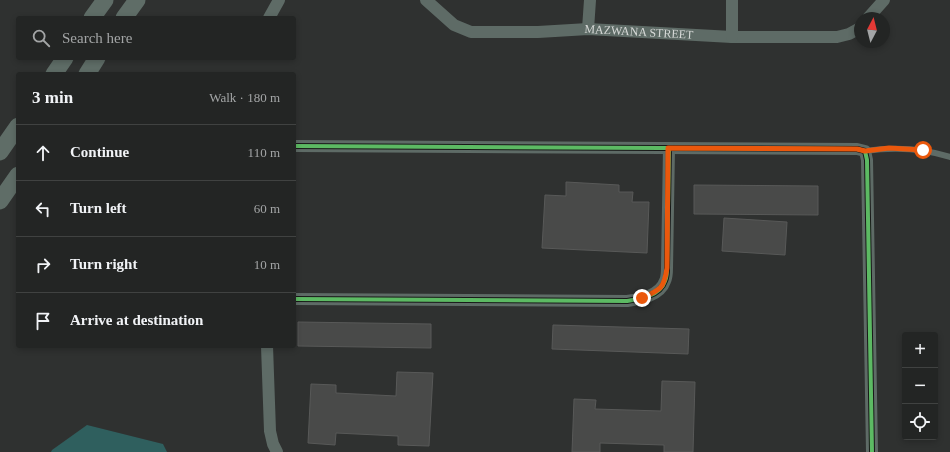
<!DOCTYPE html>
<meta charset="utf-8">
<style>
:root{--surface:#232524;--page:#2f3131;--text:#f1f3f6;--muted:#a3a5a6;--line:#404241}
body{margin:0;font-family:"Times New Roman",serif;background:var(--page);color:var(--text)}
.controls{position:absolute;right:12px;bottom:12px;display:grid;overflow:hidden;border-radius:4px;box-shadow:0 2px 6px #0003}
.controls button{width:36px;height:36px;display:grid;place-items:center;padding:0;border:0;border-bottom:1px solid var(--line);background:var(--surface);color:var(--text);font:20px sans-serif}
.compass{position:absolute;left:854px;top:12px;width:36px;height:36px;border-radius:50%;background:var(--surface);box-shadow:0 2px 6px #0003;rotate:7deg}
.stop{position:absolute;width:12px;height:12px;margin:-9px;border:3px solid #ea580c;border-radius:50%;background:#fff}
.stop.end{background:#ea580c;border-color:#fff;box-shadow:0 1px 4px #0008}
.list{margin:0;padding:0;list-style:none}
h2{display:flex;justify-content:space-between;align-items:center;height:52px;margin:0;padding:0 16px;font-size:17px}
h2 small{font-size:13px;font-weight:400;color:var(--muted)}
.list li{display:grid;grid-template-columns:26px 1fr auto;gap:12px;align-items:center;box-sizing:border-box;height:56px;padding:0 16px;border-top:1px solid var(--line)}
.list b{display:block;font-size:15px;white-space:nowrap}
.list em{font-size:13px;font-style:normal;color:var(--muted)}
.icon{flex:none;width:22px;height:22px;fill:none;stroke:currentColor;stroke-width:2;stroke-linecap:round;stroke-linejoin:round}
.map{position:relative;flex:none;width:950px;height:452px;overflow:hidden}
.search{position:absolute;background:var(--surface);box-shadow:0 2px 6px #0003;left:16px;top:16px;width:280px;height:44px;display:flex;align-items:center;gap:10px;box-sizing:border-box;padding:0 14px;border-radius:4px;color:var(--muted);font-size:15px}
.panel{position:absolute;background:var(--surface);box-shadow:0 2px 6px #0003;left:16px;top:72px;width:280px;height:276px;border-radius:4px}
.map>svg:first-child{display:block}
.water{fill:#2f5f5e}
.building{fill:#494a49;stroke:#585958}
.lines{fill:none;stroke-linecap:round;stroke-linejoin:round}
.lane{stroke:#5e6b66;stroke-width:6}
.street{stroke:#5e6b66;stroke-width:12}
.secondary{stroke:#5f6d67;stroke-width:17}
.cycleway-casing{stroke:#181918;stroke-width:6}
.cycleway{stroke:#5cba63;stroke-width:4}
.route{stroke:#ea580c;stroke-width:5}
.labels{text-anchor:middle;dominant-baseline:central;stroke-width:3;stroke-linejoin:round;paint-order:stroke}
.street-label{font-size:12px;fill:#d5d8d6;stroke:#181918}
</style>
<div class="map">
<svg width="950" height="452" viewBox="0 0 950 452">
<rect width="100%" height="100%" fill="#2f3130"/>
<path class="water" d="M87,425L163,444L167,452H51L52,450Z"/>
<path class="building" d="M566,182L619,185V192H633L632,202H649L647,253L542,248L545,195L566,196Z
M694,185L818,186V215L694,214Z
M724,218L787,222L785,255L722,251Z
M298,322L431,324V348L298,346Z
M553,325L689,329L688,354L552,349Z
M397,372L433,373L429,446L398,445V436L336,433L335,445L308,443L311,384L336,385V393L396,396Z
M662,381L695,382L693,452H664V445L600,443V452H572L574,399L596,400L595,409L661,411Z"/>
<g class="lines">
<path class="lane" d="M865,151C893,147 922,148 950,157"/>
<g class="street">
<path id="s1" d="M426,0L454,25L471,32H538L588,29L732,37H837L849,34L860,28"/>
<path d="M269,18L279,0"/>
<path d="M868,18L884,0"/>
<path d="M588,29L590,0"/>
<path d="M732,37V0"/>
<path d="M294,146L857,149L865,151L867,160L872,452"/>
<path d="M294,299L627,301C640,299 660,296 665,281C667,277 667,272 667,268L669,148"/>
<path d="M267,346L270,431L273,444L277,452"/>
</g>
<path class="secondary" d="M92,18L105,0
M124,18L137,0
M54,74L65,58
M87,74L97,58
M0,152L18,126
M0,201L18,175"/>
<defs>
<path id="cycleway" d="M294,146L857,149L865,151L867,160L872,452
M294,299L627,301C640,299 660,296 665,281C667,277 667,272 667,268L669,148"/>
</defs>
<use href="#cycleway" class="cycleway-casing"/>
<use href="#cycleway" class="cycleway"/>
</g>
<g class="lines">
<path class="route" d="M642,298C660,290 664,289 667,268L668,148L857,149L865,151L889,148L923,150"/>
</g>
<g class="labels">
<g class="street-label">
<text stroke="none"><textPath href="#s1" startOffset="224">MAZWANA STREET</textPath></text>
</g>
</g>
</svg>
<div class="controls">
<button>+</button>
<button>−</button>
<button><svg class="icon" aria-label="locate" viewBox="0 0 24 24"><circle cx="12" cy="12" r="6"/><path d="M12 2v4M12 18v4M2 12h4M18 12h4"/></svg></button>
</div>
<svg class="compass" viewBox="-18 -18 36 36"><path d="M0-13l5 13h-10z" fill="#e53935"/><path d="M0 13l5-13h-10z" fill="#a3a5a6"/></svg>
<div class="stop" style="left:923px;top:150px"></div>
<div class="stop end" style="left:642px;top:298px"></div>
<div class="search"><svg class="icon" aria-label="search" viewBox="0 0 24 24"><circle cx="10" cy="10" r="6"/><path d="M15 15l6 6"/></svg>Search here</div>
<section class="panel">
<h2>3 min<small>Walk · 180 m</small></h2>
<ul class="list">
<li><svg class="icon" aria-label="ahead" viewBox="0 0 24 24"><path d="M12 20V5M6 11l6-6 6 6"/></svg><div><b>Continue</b></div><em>110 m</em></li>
<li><svg class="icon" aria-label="left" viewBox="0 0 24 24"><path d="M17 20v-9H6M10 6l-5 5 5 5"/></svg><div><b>Turn left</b></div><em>60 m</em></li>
<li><svg class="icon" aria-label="right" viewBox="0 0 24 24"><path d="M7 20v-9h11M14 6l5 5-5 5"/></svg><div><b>Turn right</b></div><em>10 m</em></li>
<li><svg class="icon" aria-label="arrive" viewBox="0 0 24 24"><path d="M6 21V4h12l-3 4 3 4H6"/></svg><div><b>Arrive at destination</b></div></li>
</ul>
</section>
</div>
